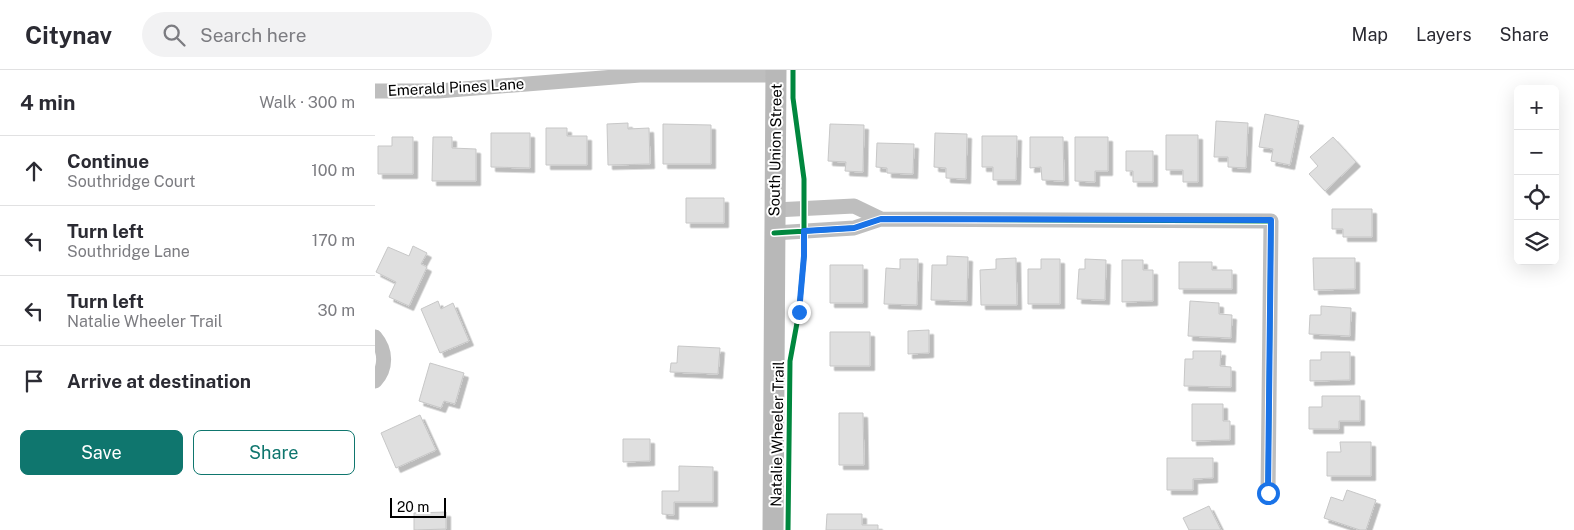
<!DOCTYPE html>
<meta charset="utf-8">
<style>
:root{--surface:#fff;--page:#f2f2f3;--text:#2b2b33;--muted:#7c7c81;--line:#e1e1e2;--accent:#0f766e}
body{margin:0;font-family:"Public Sans",sans-serif;background:var(--page);color:var(--text)}
.controls{position:absolute;right:15px;top:15px;display:grid;overflow:hidden;border-radius:8px;box-shadow:0 5px 20px #0002}
.controls button{width:45px;height:45px;display:grid;place-items:center;padding:0;border:0;border-bottom:1px solid var(--line);background:var(--surface);color:var(--text);font:25px sans-serif}
.scale{position:absolute;left:15px;bottom:12px;width:56px;box-sizing:border-box;padding-left:5px;border:2px solid #000;border-top:0;font-size:14px;line-height:18px;white-space:nowrap;color:#000;-webkit-text-stroke:4px #fff;paint-order:stroke}
.stop{position:absolute;width:15px;height:15px;margin:-11px;border:4px solid #1a73e8;border-radius:50%;background:#fff}
.stop.end{background:#1a73e8;border-color:#fff;box-shadow:0 1px 5px #0008}
.list{margin:0;padding:0;list-style:none}
h2{display:flex;justify-content:space-between;align-items:center;height:65px;margin:0;padding:0 20px;font-size:21px}
h2 small{font-size:16px;font-weight:400;color:var(--muted)}
.list li{display:grid;grid-template-columns:32px 1fr auto;gap:15px;align-items:center;box-sizing:border-box;height:70px;padding:0 20px;border-top:1px solid var(--line)}
.list b{display:block;font-size:19px;white-space:nowrap}
.list p{margin:0;font-size:16px;white-space:nowrap;color:var(--muted)}
.list em{font-size:16px;font-style:normal;color:var(--muted)}
.actions{display:flex;gap:10px;padding:15px 20px}
.actions a{flex:1;padding:11px 0;border:1px solid var(--accent);border-radius:8px;text-align:center;font-size:18px;color:var(--accent)}
.actions .main{background:var(--accent);color:#fff}
.icon{flex:none;width:28px;height:28px;fill:none;stroke:currentColor;stroke-width:2;stroke-linecap:round;stroke-linejoin:round}
.map{position:relative;flex:none;width:1199px;height:460px;overflow:hidden}
header{display:flex;align-items:center;gap:30px;box-sizing:border-box;height:70px;padding:0 25px;background:var(--surface);border-bottom:1px solid var(--line)}
header strong{font-size:24px}
nav{display:flex;gap:28px;margin-inline-start:auto;font-size:18px}
.search{width:350px;height:45px;background:var(--page);display:flex;align-items:center;gap:12px;box-sizing:border-box;padding:0 18px;border-radius:28px;color:var(--muted);font-size:19px}
main{display:flex}
aside{flex:1;background:var(--surface)}
.map>svg:first-child{display:block}
.building{fill:#dfdfdf;stroke:#c7c7c7;filter:url(#shadow)}
.lines{fill:none;stroke-linecap:round;stroke-linejoin:round}
.street{stroke:#bebebe;stroke-width:15}
.secondary{stroke:#b8b8b8;stroke-width:21}
.cycleway-casing{stroke:#fff;stroke-width:8}
.cycleway{stroke:#00873e;stroke-width:5}
.route{stroke:#1a73e8;stroke-width:6}
.labels{text-anchor:middle;dominant-baseline:central;stroke-width:4;stroke-linejoin:round;paint-order:stroke}
.street-label{font-size:15px;fill:#000;stroke:#fff}
</style>
<header>
<strong>Citynav</strong>
<div class="search"><svg class="icon" aria-label="search" viewBox="0 0 24 24"><circle cx="10" cy="10" r="6"/><path d="M15 15l6 6"/></svg>Search here</div>
<nav><a>Map</a><a>Layers</a><a>Share</a></nav>
</header>
<main>
<aside>
<h2>4 min<small>Walk · 300 m</small></h2>
<ul class="list">
<li><svg class="icon" aria-label="ahead" viewBox="0 0 24 24"><path d="M12 20V5M6 11l6-6 6 6"/></svg><div><b>Continue</b><p>Southridge Court</p></div><em>100 m</em></li>
<li><svg class="icon" aria-label="left" viewBox="0 0 24 24"><path d="M17 20v-9H6M10 6l-5 5 5 5"/></svg><div><b>Turn left</b><p>Southridge Lane</p></div><em>170 m</em></li>
<li><svg class="icon" aria-label="left" viewBox="0 0 24 24"><path d="M17 20v-9H6M10 6l-5 5 5 5"/></svg><div><b>Turn left</b><p>Natalie Wheeler Trail</p></div><em>30 m</em></li>
<li><svg class="icon" aria-label="arrive" viewBox="0 0 24 24"><path d="M6 21V4h12l-3 4 3 4H6"/></svg><div><b>Arrive at destination</b></div></li>
</ul>
<div class="actions"><a class="main">Save</a><a>Share</a></div>
</aside>
<div class="map">
<svg width="1199" height="460" viewBox="0 0 1199 460">
<defs>
<filter id="shadow"><feDropShadow dx="4.5" dy="4.5" stdDeviation="0" flood-color="#0004"/></filter>
</defs>
<rect width="100%" height="100%" fill="#fff"/>
<path class="building" d="M890,44L924,51L915,95L896,91L898,79L884,77Z
M841,51L873,53L871,98L853,97V87H839Z
M253,53V59L274,58L275,94L233,95L232,54Z
M288,54L336,55V94H288Z
M455,54L489,55L488,102L470,101L471,92L453,91Z
M171,58H192V66H212V95H171Z
M116,63H155V98L116,97Z
M560,63L592,64L591,109L571,108V98L559,97Z
M791,65H823V112H808V100H791Z
M607,66H642L641,110H618V97H607Z
M17,67H38V104H3V76H17Z
M58,67H77V78L101,79V111H57Z
M655,67H688L689,111L667,110L666,97L655,98Z
M700,67H733V101H720V112L700,111Z
M958,67L981,92L950,121L934,104L943,96L935,87Z
M502,73L539,74L538,104L512,103V98L501,97Z
M751,81H778V112H758V101H751Z
M311,128H349V153H311Z
M957,139H997V167H968V159H957Z
M38,176L52,183L46,194L52,197L34,236L14,227L21,212L1,202L13,177L34,186Z
M572,186L593,187L592,231L556,230L557,195H572Z
M641,188L642,235H606L605,200L621,199V189Z
M938,188H980V219L939,220Z
M525,189H543L542,235L509,234L511,198L525,199Z
M666,189H685V234H653V199H666Z
M710,189L731,190L730,230L702,229L704,199H710Z
M747,190H768V200H778V231L747,232Z
M804,192H837V200H857V219H804Z
M455,195H488V233H455Z
M63,231L66,239L78,233L94,271L65,283L46,239Z
M815,231L844,233V244L857,245L856,268L813,266Z
M946,236L976,238L975,266L934,264L935,245H946Z
M554,260V283L533,284V261Z
M455,262H495V296H455Z
M303,276L345,278L343,304L295,302L296,293H302Z
M818,281H846L845,296L856,297V317L809,316L810,289H818Z
M946,282H975V310L935,311V290H946Z
M55,293L89,303L80,334L69,331L66,338L44,331Z
M947,326H985V351H964V359H934V337H947Z
M817,334H848V351H855V370L817,371Z
M464,343H488L489,395H464Z
M45,345L61,380L21,398L6,363Z
M248,369H275V391L248,392Z
M965,372H996V406H952V382H966Z
M792,388H838V408L818,409V420H792Z
M304,396L338,397V432H299V445L287,444V421H304Z
M972,420L1001,430L991,460H985L949,448L956,427L968,431Z
M834,436L846,460H814L808,448Z
M71,442V459L39,460V443Z
M452,444H487V455H503V460H451Z"/>
<g class="lines">
<path class="street" d="M0,21H63L265,5H401
M400,140L479,136L506,149
M399,163L479,158L506,149L896,151L893,423
M0,267C11,280 12,298 0,311"/>
<path class="secondary" d="M398,460L401,0"/>
<defs>
<path id="cycleway" d="M399,163L479,158L506,149L896,151L893,423
M413,460L415,291L424,242L429,186V109L418,28V0"/>
</defs>
<use href="#cycleway" class="cycleway-casing"/>
<use href="#cycleway" class="cycleway"/>
</g>
<g class="lines">
<path class="route" d="M424,242L429,186V161L479,158L506,149L896,150L893,423"/>
</g>
<g class="labels">
<g class="street-label">
<text transform="translate(81 17) rotate(-3)">Emerald Pines Lane</text>
<text transform="translate(400 80) rotate(-89)">South Union Street</text>
<text transform="translate(402 364) rotate(-89)">Natalie Wheeler Trail</text>
</g>
</g>
</svg>
<div class="controls">
<button>+</button>
<button>−</button>
<button><svg class="icon" aria-label="locate" viewBox="0 0 24 24"><circle cx="12" cy="12" r="6"/><path d="M12 2v4M12 18v4M2 12h4M18 12h4"/></svg></button>
<button><svg class="icon" aria-label="layers" viewBox="0 0 24 24"><path d="M12 4l9 5-9 5-9-5zM3 14l9 5 9-5"/></svg></button>
</div>
<div class="scale">20 m</div>
<div class="stop" style="left:893px;top:423px"></div>
<div class="stop end" style="left:424px;top:242px"></div>
</div>
</main>
